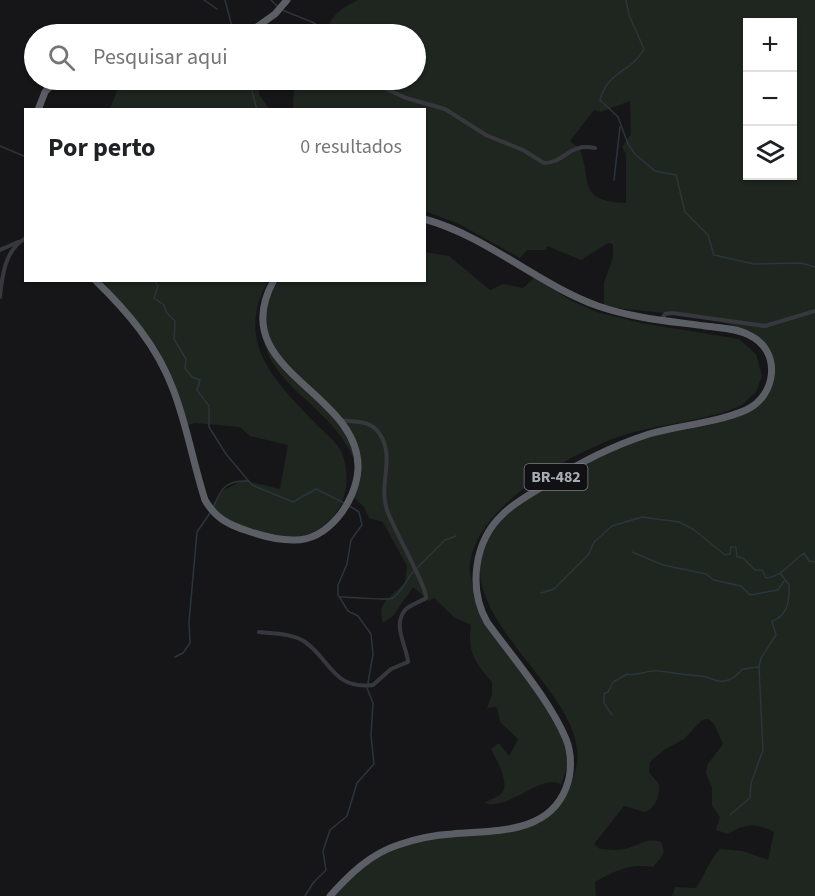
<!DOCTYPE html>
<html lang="pt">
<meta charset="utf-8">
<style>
:root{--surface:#fff;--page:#f2f2f2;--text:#202124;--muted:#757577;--line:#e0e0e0}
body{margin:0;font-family:"Source Sans 3",sans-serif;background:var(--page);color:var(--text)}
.controls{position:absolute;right:18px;top:18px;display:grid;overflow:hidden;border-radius:0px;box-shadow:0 2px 4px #0004}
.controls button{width:54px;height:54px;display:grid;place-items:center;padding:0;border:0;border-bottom:2px solid var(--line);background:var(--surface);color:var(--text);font:30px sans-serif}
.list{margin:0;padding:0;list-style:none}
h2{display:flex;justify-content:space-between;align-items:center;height:78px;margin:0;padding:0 24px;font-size:26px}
h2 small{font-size:20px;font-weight:400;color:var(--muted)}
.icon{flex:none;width:33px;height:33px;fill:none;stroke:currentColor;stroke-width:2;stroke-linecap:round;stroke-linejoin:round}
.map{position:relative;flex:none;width:815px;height:896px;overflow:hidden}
.search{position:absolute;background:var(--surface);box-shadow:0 2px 4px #0004;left:24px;top:24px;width:402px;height:66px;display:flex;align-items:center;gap:15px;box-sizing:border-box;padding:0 21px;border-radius:33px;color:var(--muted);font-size:22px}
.panel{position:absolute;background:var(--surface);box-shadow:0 2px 4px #0004;left:24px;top:108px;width:402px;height:174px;border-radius:0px}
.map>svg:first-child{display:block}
.green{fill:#1e261f;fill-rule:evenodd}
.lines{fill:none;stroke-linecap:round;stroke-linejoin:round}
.stream{stroke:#2c353c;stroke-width:1.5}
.minor{stroke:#37383d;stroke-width:4}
.trunk{stroke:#5b5e65;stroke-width:7}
.labels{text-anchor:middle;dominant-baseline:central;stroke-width:5;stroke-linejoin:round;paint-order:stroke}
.shield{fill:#111113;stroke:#7b7e86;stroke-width:1.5}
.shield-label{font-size:16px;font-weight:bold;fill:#a8adb8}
</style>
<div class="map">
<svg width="815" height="896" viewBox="0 0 815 896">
<rect width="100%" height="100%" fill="#161618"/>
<path class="green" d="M358,0H815V896H672L675,887L696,888C705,875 709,860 720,849L743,851L768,860L774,832C756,823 745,823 728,834L716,830L720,817L712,806V788L706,773L707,765L723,744L714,724L708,719L702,720L684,739L664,750L650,762L649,772L659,784C659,796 657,808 644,812L624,806L594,844L600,849C607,849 617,851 624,849C638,847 645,837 661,842C667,856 661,857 653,867C630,863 614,871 595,882L596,896H333C357,872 381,850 415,841C472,826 527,849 567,789C621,708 448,630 485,542C495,518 515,507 536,493C559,479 581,461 605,450C649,430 702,433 746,413C763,402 779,387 769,365C766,357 764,347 759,340C741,315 637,312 604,306V283L613,257V244L608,243L581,260L547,246L546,250H527L520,258L459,224L425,211L424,110H293L294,83L297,80H416V34H326C330,16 341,8 358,0ZM748,22H792V176H748ZM630,101L631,134L622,147L626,154V203C577,201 592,182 580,149L570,141L594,110L601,112Z
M121,80H260L259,94L269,109H110Z
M425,252L449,256L490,290L503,284L523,288L534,278L572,301L597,312L641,323L739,339L756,354L762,376L756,392L742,405C710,420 662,424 627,434C576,450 482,502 471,558C467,573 474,588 478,602L566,738L568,765L561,785C543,771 509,812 484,803C489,800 498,797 502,793C510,782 496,759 491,749L499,743L509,756L518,739L500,722L497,707L487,708L492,694V682C475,663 467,651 471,625L455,618L434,598L429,601L413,587L393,616L383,623C376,602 392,596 405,583L407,566L383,522L369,518L364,507L352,496C354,483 357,468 352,455C324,392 226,373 278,281L424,280Z
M102,281H268C233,344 277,383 318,426C326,434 338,443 342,453C361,505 319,550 267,534C242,526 230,525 211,506L224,490L243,480L280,489L288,445L250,436L240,427L195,423L185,426L164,366L133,316Z"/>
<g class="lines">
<path class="stream" d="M204,0L217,9
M225,0L234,34
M271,0L278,7
M626,0L629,15L644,49C632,72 607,71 600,100L618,117L628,144L635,154L655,171L676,175L685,212L708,235L714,255L754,264L801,263L815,267
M282,10L312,22L332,34
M249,80L257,110
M0,146L26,157
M614,180L620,127
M154,280L158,286L154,298L164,305L166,312L175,321L174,339L186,359L185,368L192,377L200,380L197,390L209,406V427L226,454L252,485L293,502L316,489L344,503
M348,505L359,512L362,525L351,540L347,564L338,585V595L348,611L358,616L371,634L373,654L368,683
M214,506C221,487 228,480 248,481
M632,552L663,565L706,574L714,580L741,586L750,595L778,590L784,581
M417,568L445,540L456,536
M541,593L554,589L589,554L594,542L612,526L642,517L679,522L693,529L725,555L730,554L731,547H736L737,557L743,558L755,570H762L766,578C783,576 792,561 804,553L809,561L815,562
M341,597C351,597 388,601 393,598C403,591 406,579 414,571
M175,657L183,653L190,643L189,622L197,532L210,513
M612,715L604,703V694L608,692L613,682L627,674C637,677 648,669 659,671C673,673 687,675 701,676C709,676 716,683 724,681C733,680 736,675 743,669L758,667
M730,815L750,798L751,783L763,750L759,667L761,658L776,635L772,621C788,616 790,600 789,585L780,573
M305,896L313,883L326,870L323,851L330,830L347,816L357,783L374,764L371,735L373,703L367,688"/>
<path class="minor" d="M367,80L406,98L445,109L486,135L523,150L544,163C565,163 569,142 595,148
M0,250L18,242
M0,297C2,276 5,249 26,238
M662,319L665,314L672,313L765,326L815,311
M259,632C274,634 292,633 305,642C331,660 333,690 373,685L391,669L408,662C407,646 392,626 405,610C411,604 420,602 426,598C428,589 392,526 387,510C378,485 396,456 379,433C370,420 355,422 341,420"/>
<path class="trunk" d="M247,34L275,14L287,0
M38,110L45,92L56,80
M95,280C128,312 157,346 173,389C187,425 193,463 205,500C215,518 229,525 248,531C262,536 278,540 293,540C328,541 356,502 358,469C361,391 223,371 274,280
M330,896C349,875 370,854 398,845C415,839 434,835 452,834C493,830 548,835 566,788C572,773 572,754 566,739C549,699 513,658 487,622C468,588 474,541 503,514C516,501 533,493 548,483C580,462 612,446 649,434C681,425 716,423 746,410C777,396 782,350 749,335C736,328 719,328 705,326C669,321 632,318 598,306C537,284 487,236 424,219"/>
</g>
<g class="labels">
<rect class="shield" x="524.5" y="464" width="63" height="26" rx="4.5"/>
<g class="shield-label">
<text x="556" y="477">BR-482</text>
</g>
</g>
</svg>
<div class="controls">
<button>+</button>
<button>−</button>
<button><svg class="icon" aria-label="layers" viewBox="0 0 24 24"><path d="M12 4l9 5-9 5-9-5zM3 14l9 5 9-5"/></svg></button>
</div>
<div class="search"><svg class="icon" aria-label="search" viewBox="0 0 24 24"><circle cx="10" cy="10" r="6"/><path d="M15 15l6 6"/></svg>Pesquisar aqui</div>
<section class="panel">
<h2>Por perto<small>0 resultados</small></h2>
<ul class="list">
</ul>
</section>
</div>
